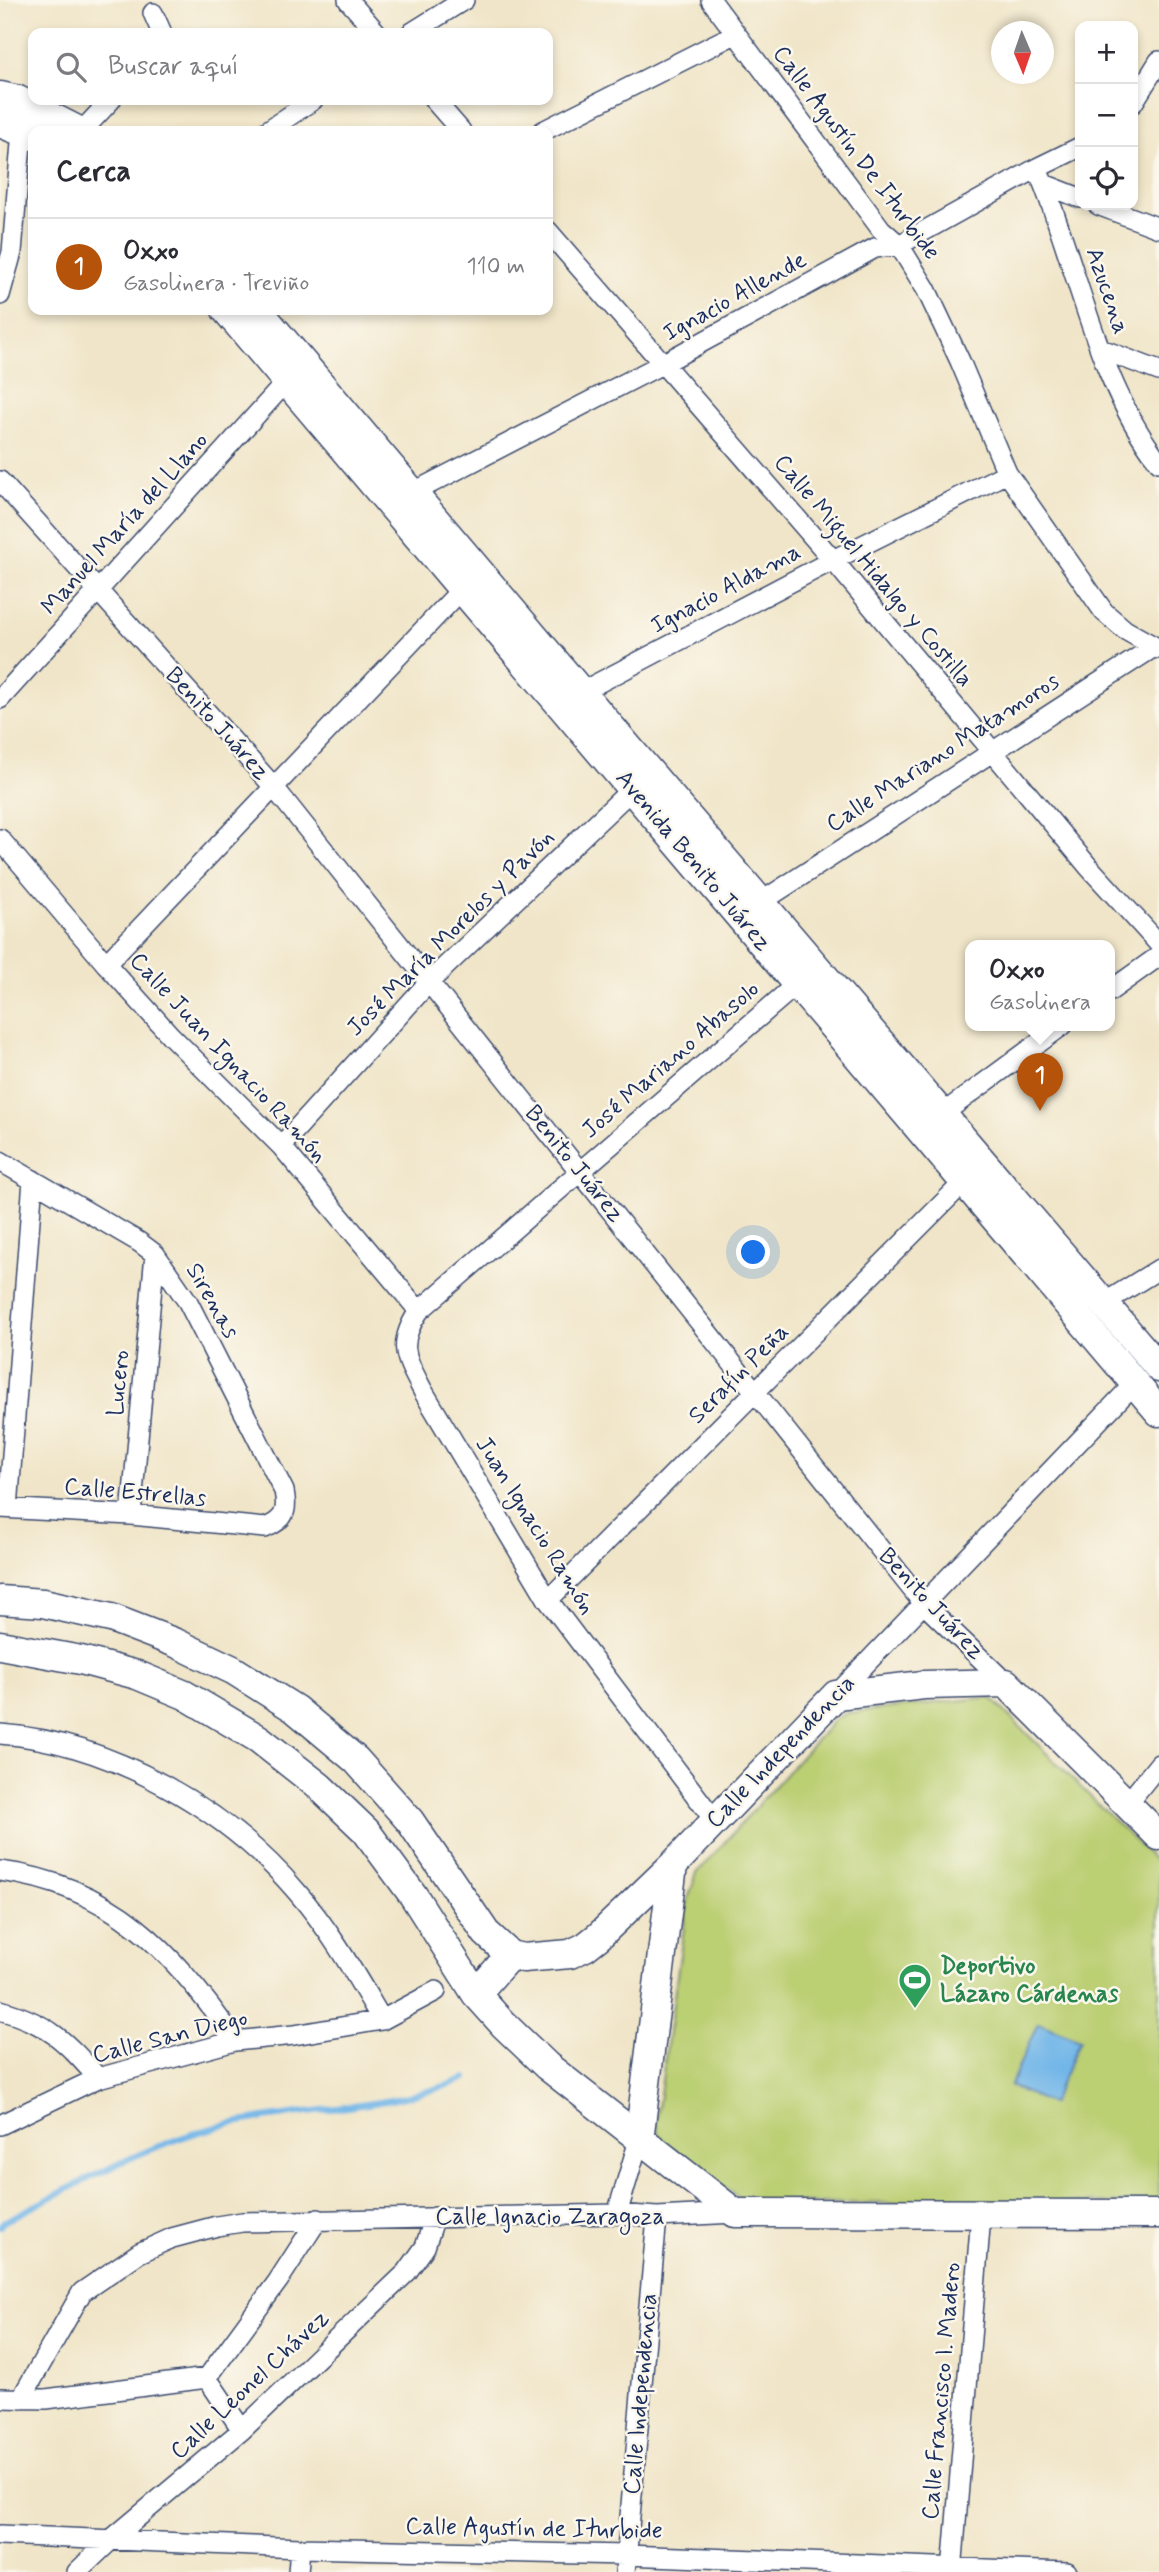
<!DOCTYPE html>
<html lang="es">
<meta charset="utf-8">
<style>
:root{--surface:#fff;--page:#f7f7f7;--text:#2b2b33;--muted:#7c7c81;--line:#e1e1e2;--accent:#b45309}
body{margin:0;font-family:Mynerve,sans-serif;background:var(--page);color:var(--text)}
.controls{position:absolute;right:21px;top:21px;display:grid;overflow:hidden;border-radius:14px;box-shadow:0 4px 10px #0003}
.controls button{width:63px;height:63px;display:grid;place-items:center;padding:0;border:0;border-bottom:2px solid var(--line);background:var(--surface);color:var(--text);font:35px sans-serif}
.compass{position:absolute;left:991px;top:21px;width:63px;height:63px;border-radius:50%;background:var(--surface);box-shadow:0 4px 10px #0003;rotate:178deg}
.you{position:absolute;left:754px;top:1253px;width:24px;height:24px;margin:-18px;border:5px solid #fff;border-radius:50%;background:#1a73e8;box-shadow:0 0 0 10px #1a73e833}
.badge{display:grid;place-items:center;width:46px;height:46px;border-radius:50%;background:var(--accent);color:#fff;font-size:23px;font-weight:700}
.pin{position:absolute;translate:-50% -58px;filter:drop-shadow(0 2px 4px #0008)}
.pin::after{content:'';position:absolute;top:37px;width:24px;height:21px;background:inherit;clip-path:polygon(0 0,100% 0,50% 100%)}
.popup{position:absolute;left:965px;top:940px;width:150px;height:91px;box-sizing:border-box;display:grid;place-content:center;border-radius:14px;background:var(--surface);filter:drop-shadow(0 2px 5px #0005);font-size:23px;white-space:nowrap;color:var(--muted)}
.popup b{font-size:26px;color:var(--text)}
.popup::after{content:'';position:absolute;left:50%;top:100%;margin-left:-14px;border:14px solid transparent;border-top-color:var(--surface)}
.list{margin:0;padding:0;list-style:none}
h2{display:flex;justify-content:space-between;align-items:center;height:91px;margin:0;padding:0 28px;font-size:30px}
h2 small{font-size:23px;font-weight:400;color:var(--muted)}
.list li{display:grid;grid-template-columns:46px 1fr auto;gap:21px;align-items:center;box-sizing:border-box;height:98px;padding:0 28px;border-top:2px solid var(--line)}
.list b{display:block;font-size:26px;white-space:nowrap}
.list p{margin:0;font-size:23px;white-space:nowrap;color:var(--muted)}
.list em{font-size:23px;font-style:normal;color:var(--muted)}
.icon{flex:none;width:38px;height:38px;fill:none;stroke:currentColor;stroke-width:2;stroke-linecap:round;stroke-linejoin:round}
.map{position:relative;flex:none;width:1159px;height:2572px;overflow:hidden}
.search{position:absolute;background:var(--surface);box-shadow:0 4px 10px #0003;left:28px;top:28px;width:525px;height:77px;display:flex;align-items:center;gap:18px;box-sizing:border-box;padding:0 24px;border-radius:14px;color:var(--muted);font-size:26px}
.panel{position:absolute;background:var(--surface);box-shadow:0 4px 10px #0003;left:28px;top:126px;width:525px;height:189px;border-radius:14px}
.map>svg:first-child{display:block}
.green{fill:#bbcf73;stroke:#6b7f68;stroke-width:2}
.water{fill:#72b6e8;stroke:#4672a3;stroke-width:2}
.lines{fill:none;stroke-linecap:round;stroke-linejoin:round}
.stream{stroke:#72b6e8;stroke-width:6}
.minor-casing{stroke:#3b4a6e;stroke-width:22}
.secondary-casing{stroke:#3b4a6e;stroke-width:31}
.minor{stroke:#fff;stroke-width:19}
.secondary{stroke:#fff;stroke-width:28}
.labels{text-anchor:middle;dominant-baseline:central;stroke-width:5;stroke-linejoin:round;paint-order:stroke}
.street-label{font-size:24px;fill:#1b2f5e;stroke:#fbf7ec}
.leisure-label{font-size:24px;font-weight:bold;fill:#27864d;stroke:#fbf7ec;text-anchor:start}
</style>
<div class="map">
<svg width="1159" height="2572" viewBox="0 0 1159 2572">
<rect width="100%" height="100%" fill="#fbf7ec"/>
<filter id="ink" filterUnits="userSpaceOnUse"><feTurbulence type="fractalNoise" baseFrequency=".0143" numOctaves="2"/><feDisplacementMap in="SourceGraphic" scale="14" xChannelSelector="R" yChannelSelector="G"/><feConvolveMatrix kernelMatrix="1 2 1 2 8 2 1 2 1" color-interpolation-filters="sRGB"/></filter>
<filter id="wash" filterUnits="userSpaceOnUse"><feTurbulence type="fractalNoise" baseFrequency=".00686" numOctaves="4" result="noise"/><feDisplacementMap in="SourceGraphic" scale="28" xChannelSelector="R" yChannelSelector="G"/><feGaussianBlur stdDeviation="1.57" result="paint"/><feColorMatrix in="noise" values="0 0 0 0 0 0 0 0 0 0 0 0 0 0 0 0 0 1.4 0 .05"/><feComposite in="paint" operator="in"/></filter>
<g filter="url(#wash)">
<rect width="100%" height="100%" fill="#f0e5c8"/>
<path class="green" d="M990,1697L1159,1865V2203H746L659,2137L656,2122L688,1899L697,1873L834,1720L847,1713Z"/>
<path class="water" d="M1038,2023L1080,2040L1051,2104L1010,2086Z"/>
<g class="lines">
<path class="stream" d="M0,2226L3,2222C74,2187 143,2145 221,2126C302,2107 388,2111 466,2078"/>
</g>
</g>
<g filter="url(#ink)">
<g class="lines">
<defs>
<path id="minor" d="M348,0L377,33
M711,0L881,229L899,245L926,289L960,361L1007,473L1104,612L1125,630L1159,649
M153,13L162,33
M411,33L464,0
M434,100L461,131
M1133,103L1159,61
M82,131L111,100
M267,131L313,100
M543,131L735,34
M1037,168C1077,262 1096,381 1159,462
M1044,184L1080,198
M1098,205L1159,228
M548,231L833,560L1088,866L1159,944
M0,295L12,252L22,131
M1101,349L1159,371
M0,481L273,786L923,1603L1006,1683
M412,493L664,363L875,248L899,245L1037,168L1080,147
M581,692L833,560L1007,473
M0,699L286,382
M0,839L106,964L171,1036L281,1146L419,1311
M761,902L1154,647
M106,964L462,589
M1110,991L1159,956
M934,1120L1063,1025
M281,1146L428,983L632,789
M0,1161L139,1242L155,1254L188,1302L284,1491C288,1511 285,1520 265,1528L131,1515L0,1508
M1104,1303L1159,1269
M8,1508L33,1180
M131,1515L155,1254
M548,1600L964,1182
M836,1695L1134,1384
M0,1734C110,1742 227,1809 297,1892C331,1931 356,1976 382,2020
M1127,1804L1159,1764
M715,1821L548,1600L423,1391C406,1358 396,1345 419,1311L798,983
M0,1871C111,1885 175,1952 235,2041
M0,2010C50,2024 65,2041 98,2078
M0,2125L98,2078L235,2041L294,2035L382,2020L436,1991
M617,2214L639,2140
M0,2398L46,2399L207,2378
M21,2399L82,2292L139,2253L172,2238L217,2226L242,2222L617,2214L657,2217L735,2213
M242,2430L207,2378L278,2281L318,2219
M0,2535L300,2548L626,2555L1067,2572
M77,2572L113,2538L242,2430L407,2272L425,2247L435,2217
M298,2572L300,2548
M625,2572L657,2217
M952,2572L981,2215"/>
<path id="secondary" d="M0,96L18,100L79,131
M0,123L33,136
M226,310L1159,1412
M258,310L581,692L1159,1368
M0,1600L43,1603L111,1618L176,1643L233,1670L295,1709L356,1760L410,1821L486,1933L510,1955L523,1958L570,1954L585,1947L599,1936L673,1865L836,1695L924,1685L1006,1683L1159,1836
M0,1645L81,1660L137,1675L185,1695L259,1739L320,1787L366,1831L413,1895L476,1994L503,2024L547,2066L735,2213L1159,2214
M476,1994L510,1955
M639,2140L673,1865"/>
</defs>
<use href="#minor" class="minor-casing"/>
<use href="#secondary" class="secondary-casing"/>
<use href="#minor" class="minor"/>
<use href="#secondary" class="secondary"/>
</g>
</g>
<defs>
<symbol id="stadium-pin" viewBox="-11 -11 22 30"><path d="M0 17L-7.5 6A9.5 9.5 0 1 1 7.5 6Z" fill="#2e9e5b" stroke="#fbf7ec"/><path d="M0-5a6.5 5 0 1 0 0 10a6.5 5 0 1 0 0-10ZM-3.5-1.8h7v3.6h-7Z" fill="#fff"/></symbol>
</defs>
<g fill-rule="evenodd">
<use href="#stadium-pin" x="896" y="1961" width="38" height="52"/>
</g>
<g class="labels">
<g class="street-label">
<text transform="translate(856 153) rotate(53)">Calle Agustín De Iturbide</text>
<text transform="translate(1107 291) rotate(71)">Azucena</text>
<text transform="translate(735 297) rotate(-29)">Ignacio Allende</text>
<text transform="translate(125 524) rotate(-48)">Manuel María del Llano</text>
<text transform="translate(873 571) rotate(50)">Calle Miguel Hidalgo y Costilla</text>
<text transform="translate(726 589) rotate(-28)">Ignacio Aldama</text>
<text transform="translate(217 724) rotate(48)">Benito Juárez</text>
<text transform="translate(943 753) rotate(-33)">Calle Mariano Matamoros</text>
<text transform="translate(693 861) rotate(50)">Avenida Benito Juárez</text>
<text transform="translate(451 933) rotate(-45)">José María Morelos y Pavón</text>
<text transform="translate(228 1058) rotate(47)">Calle Juan Ignacio Ramón</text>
<text transform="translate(671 1060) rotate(-41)">José Mariano Abasolo</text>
<text transform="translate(574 1164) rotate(51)">Benito Juárez</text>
<text transform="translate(212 1301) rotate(60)">Sirenas</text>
<text transform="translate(739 1374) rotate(-45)">Serafín Peña</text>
<text transform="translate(119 1383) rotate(-85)">Lucero</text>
<text transform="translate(135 1493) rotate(5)">Calle Estrellas</text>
<text transform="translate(535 1526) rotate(58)">Juan Ignacio Ramón</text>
<text transform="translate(931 1604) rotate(47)">Benito Juárez</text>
<text transform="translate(781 1752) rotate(-46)">Calle Independencia</text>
<text transform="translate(170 2037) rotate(-14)">Calle San Diego</text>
<text x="550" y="2217">Calle Ignacio Zaragoza</text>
<text transform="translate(250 2385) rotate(-43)">Calle Leonel Chávez</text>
<text transform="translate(942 2391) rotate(-85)">Calle Francisco I. Madero</text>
<text transform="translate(641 2394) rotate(-85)">Calle Independencia</text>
<text transform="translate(534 2529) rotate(1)">Calle Agustín de Iturbide</text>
</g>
<g class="leisure-label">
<text x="940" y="1966">Deportivo<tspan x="940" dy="28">Lázaro Cárdenas</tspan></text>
</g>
</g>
</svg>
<div class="controls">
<button>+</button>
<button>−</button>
<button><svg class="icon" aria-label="locate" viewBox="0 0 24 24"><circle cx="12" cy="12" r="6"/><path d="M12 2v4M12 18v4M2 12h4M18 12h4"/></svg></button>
</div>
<svg class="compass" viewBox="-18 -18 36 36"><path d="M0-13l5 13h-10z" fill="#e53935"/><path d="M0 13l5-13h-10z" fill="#7c7c81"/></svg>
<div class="you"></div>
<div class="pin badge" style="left:1040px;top:1111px">1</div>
<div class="popup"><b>Oxxo</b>Gasolinera</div>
<div class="search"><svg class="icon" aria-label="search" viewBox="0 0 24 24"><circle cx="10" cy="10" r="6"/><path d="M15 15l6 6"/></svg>Buscar aquí</div>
<section class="panel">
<h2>Cerca<small></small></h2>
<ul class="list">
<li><span class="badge">1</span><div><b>Oxxo</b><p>Gasolinera · Treviño</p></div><em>110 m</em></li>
</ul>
</section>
</div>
